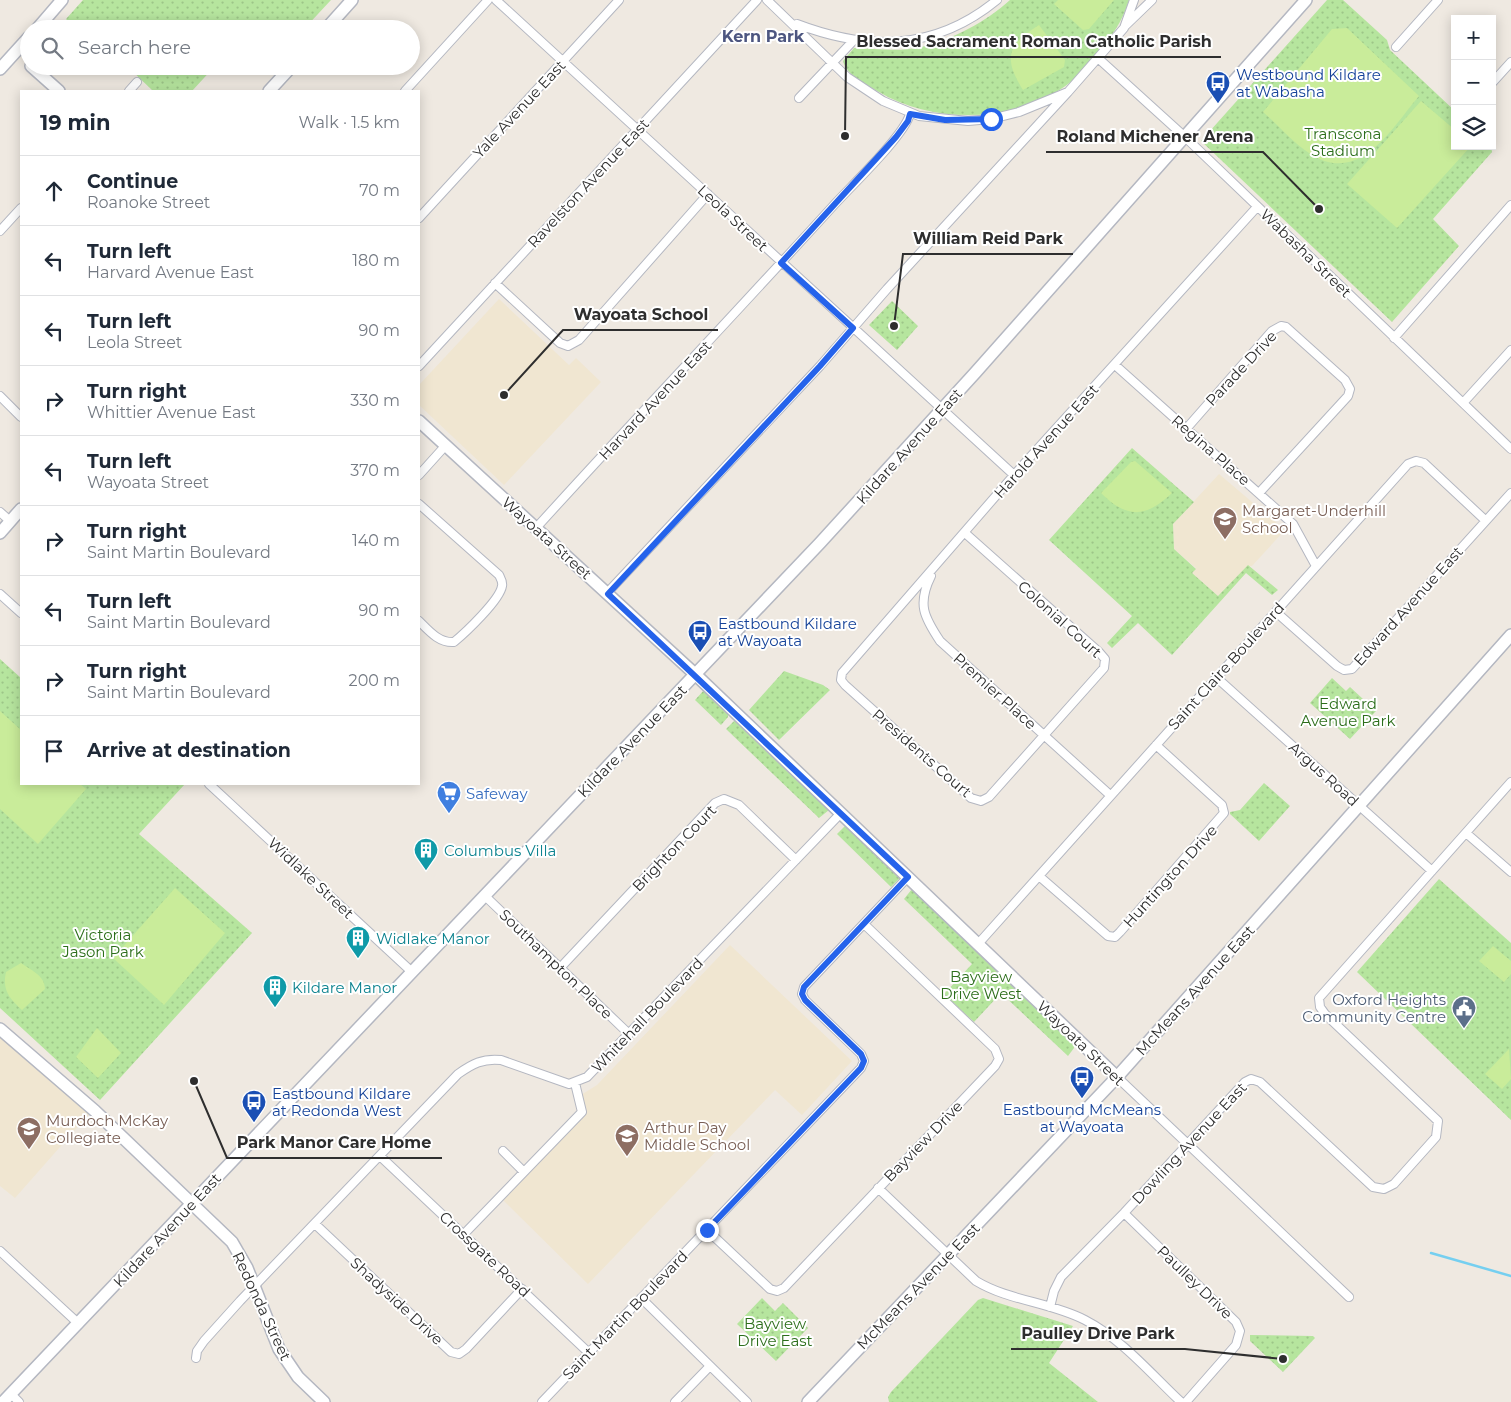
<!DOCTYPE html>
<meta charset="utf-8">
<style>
:root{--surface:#fff;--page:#f2f2f3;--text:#1f2937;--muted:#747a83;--line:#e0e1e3}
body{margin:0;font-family:Montserrat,sans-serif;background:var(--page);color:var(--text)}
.controls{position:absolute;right:15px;top:15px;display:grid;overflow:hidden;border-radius:0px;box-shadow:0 2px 12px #0003}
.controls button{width:45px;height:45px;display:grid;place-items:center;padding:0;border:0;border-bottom:1px solid var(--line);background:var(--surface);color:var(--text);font:25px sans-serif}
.stop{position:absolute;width:15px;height:15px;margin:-11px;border:4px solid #2563eb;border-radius:50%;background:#fff}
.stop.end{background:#2563eb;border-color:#fff;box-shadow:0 1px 5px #0008}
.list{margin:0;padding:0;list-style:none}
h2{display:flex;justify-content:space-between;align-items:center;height:65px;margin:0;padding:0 20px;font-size:21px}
h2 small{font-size:16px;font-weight:400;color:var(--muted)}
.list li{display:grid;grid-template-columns:32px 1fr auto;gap:15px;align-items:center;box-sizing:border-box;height:70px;padding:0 20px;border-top:1px solid var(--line)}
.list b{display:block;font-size:19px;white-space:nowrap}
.list p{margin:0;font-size:16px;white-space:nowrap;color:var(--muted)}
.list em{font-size:16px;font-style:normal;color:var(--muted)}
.icon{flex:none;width:28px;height:28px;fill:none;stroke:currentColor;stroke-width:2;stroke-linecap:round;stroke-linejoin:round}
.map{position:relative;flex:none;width:1511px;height:1402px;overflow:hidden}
.search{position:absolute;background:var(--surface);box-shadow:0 2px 12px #0003;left:20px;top:20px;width:400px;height:55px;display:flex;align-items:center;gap:12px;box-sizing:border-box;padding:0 18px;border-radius:28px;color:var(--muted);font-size:19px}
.panel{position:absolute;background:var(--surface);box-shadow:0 2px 12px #0003;left:20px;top:90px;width:400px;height:695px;border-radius:0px}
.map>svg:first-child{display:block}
.education{fill:#f0e6d1}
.park{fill:url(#park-dots)}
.pitch{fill:#c9ec9a}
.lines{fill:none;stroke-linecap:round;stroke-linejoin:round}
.stream{stroke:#75cff0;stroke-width:2.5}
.street-casing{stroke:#b4b7c1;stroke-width:10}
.secondary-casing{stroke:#b4b7c1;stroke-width:14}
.street{stroke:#fff;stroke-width:8}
.secondary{stroke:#fff;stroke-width:11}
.route{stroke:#2563eb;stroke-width:6}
.labels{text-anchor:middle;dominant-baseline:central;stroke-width:4;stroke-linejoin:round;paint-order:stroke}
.transit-label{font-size:15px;fill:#164399;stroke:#fff;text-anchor:start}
.street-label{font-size:15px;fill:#2e2e2e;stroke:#fff}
.park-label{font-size:15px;fill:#2c6e1b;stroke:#fff}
.education-label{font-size:15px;fill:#785e54;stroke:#fff;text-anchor:start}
.shop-label{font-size:15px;fill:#366cbe;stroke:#fff;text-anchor:start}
.culture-label{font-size:15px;fill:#0d838f;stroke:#fff;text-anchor:start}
.service-label{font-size:15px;fill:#4e5e75;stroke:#fff;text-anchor:end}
.neighbourhood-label{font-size:16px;font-weight:bold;fill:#4d5680;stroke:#fff}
.leader{fill:none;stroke:#2e2e2e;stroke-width:2}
.callout-dot{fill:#2e2e2e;stroke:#fff;stroke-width:2}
.callout-label{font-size:16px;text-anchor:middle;font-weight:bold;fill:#2e2e2e;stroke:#fff;stroke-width:4;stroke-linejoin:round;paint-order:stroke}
</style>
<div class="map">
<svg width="1511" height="1402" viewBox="0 0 1511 1402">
<defs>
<pattern id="park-dots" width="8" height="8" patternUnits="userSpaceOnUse" patternTransform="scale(1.25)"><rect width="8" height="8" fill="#b6e59e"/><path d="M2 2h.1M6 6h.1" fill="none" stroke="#9dc588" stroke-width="1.8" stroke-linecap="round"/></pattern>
</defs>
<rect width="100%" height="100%" fill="#efe9e1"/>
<path class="education" d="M499,299L569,365L576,358L601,382L504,485L419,405V385Z
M1219,474L1285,530L1252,566H1248L1218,596L1192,573L1196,568L1174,549L1173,524Z
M730,945L852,1061L802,1115L775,1090L588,1284L502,1199L584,1113L581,1095L597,1085Z
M0,1032L90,1113L15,1198L0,1186Z"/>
<path class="park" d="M83,0H331L304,29H76L66,19Z
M1010,0H1129C1123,21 1110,39 1096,55C1091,62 1085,69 1079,75C1027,123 938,127 879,92C867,85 847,76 843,61L854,48C876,49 900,52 921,47C953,39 986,22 1010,0Z
M1327,0H1343L1387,40L1390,50L1455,111V146H1491L1492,152L1433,219L1459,246L1392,322L1201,141Z
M127,66H215L192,91H153Z
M892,301L918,326L897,350L869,325Z
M1132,448L1194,502L1173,524L1174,549L1196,569L1192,573L1218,596L1248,565L1278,590L1272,595L1246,573L1172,655L1138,623L1112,648L1107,643L1132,616L1049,540Z
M0,659L21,678V784H185L139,834L252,933L100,1100L0,1008Z
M784,671L823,685L830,690L779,740L749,710Z
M1332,678L1346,691L1350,687L1376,711L1350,739L1310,703Z
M704,690L728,713V717L721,725L695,700Z
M735,720L829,810L819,818L726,729Z
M1264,783L1290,806L1259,841L1230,814V812L1240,810Z
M845,826L900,878L891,887L837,834Z
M1439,879L1511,943V1120L1357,972Z
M912,889L1074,1044V1048L1068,1056L1001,993L974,1022L944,994L972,964L904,899Z
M762,1298L775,1311L783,1303L808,1328L776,1361L737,1324Z
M983,1298L1073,1326L1049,1363L1098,1402H889L888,1397L891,1392L978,1300Z
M1250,1335L1313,1336L1315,1338L1283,1372L1250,1341Z"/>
<path class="pitch" d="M1058,0H1114L1089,29L1083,30L1054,4Z
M1039,25L1065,60L1064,67L1023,90C1003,58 1007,45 1039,25Z
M1347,28L1419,96C1391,129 1359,187 1309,153C1292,142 1278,125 1263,112L1332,29Z
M1421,101L1455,130V146H1471L1397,228L1347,184Z
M1135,461L1172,493C1146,518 1127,519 1101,493L1131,462Z
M0,711L21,730V784H80L86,789L38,844L0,809Z
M175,888L225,933L164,1005L113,958Z
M1493,946L1511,961V974L1504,982L1479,961Z
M21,963C30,970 45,975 45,989L22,1010C9,998 2,990 6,972Z
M97,1028L121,1053L98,1078L76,1057Z
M1509,1049L1511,1079L1502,1089L1485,1074Z"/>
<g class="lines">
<path class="stream" d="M1431,1253L1511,1276"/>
<defs>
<path id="street" d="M496,0L1014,475
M767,0L847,77L883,101L919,116L968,121L991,119L1019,112L1068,92L1124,28L1134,0
M797,24C868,51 935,51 997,0
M1125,26L1152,0
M1396,47L1438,0
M1099,59L1185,137L1511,449
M1492,83L1511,62
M129,91L137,82
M405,91L488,0
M799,98L853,41
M419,218L619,0
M0,231L21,208
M495,283L560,343L568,346L579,340L708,194
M1394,338L1511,205
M1115,365L1293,524L1316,566
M419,366L757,0
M0,396L21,417
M1463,403L1511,350
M1186,429L1272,331L1281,326L1286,327L1345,380L1350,389L1348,396L1259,493
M419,475L446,445
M419,504L499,575C501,579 503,582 502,586C500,600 465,633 454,642C439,643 429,631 419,621
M0,512L10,521
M536,528C634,420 735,314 833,206C851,186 904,136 910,114
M965,533L1099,652L1105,659L1104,668L989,797L981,801L971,798L845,685L841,680L842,673L1014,475L1257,207
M931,576C917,604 924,617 940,641L1110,795
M607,593L820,366L887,289L1068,92
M0,594L21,613
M1276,612L1337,666L1344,670L1352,669L1511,493
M1217,678L1432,871
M209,784L412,972
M1466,833L1511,872
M1039,876L1108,936L1115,937L1120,932L1224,813L1222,805L1156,745
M484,895L629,1034
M978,944L1408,464L1416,461L1424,463L1485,520
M560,968L715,803L724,799L739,805L796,860
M1117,1077L1349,1297
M503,1151L524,1172
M380,1156L589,1353
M878,1188L976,1281C1009,1301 1050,1302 1085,1320C1122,1339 1151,1374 1181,1402
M1124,1213L1236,1322L1240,1331L1236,1345L1186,1402
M315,1224L451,1352L459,1354L466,1349L522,1289
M707,1230L770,1289L777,1291L784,1288L995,1066L999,1059L995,1049L864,924
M464,1234L582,1112L575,1083
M0,1251L79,1324
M641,1298L747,1402
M1050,1307L1054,1291L1061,1277L1124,1213L1245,1082L1251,1079L1260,1082L1373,1187L1384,1189L1394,1184L1436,1137L1438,1121L1325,1014L1320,1007L1319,998L1511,782
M196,1358L197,1351L204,1341L240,1301L458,1074C472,1064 483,1058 501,1060L569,1084L587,1077L841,813
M11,1394L19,1402
M542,1402L861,1068L864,1061L861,1054L805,1000L802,994L804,987L908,877
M675,1402L710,1366"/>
<path id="secondary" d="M37,29L62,0
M326,29L352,0
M31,66L59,91
M0,69L29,37
M269,91L292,66
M419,421L696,675L1117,1077
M0,533L21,509
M0,1029L95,1111L232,1242L247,1268L279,1349L298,1377L324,1402
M3,1402L820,543L975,373L1306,0
M808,1402L1117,1077L1511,635"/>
</defs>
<use href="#street" class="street-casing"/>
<use href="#secondary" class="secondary-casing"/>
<use href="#street" class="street"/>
<use href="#secondary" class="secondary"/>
</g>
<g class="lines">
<path class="route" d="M707,1230L861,1068L864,1061L861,1054L805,1000L802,994L804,987L908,877L608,594L820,366L853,328L781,263L896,137L908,121L910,114L945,120L991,119"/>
</g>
<defs>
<symbol id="bus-pin" viewBox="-11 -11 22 30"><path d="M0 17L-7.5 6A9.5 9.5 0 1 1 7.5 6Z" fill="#1a4fb4" stroke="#fff"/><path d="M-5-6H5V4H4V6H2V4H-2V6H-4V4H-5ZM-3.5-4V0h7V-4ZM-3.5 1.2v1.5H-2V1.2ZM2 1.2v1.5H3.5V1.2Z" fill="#fff"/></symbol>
<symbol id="school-pin" viewBox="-11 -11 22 30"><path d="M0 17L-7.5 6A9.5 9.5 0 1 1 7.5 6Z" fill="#8d6e63" stroke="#fff"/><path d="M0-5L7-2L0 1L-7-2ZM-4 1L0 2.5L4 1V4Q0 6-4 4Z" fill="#fff"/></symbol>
<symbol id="supermarket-pin" viewBox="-11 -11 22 30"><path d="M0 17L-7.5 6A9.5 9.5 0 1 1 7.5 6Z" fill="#3f7fe0" stroke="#fff"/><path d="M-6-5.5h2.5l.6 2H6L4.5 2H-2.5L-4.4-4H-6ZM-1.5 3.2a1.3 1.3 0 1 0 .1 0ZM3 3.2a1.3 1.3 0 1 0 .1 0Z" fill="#fff"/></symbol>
<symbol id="building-pin" viewBox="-11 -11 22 30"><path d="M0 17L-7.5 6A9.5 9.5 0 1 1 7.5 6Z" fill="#0f9aa8" stroke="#fff"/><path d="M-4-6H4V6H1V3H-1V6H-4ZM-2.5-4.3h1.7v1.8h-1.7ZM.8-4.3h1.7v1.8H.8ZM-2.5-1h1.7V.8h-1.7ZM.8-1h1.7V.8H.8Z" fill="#fff"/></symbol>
<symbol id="civic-pin" viewBox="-11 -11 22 30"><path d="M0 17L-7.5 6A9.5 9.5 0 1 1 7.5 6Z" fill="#5c6f8a" stroke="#fff"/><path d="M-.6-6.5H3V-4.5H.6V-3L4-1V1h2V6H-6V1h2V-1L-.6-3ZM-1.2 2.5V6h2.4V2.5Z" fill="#fff"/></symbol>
</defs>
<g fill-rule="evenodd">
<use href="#bus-pin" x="1204" y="69" width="28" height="38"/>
<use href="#school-pin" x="1211" y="505" width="28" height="38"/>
<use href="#bus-pin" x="686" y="618" width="28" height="38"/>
<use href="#supermarket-pin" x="435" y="779" width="28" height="38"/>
<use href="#building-pin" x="412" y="836" width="28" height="38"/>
<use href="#building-pin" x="344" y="924" width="28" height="38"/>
<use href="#building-pin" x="261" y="973" width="28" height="38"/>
<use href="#civic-pin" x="1450" y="994" width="28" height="38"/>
<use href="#bus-pin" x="1068" y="1064" width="28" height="38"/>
<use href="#bus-pin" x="240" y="1088" width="28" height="38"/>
<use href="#school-pin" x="15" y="1115" width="28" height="38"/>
<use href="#school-pin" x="613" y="1122" width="28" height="38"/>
</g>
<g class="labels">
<g class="transit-label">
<text x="1236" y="74">Westbound Kildare<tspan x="1236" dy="17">at Wabasha</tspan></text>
<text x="718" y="623">Eastbound Kildare<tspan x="718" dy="17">at Wayoata</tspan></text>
<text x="272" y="1093">Eastbound Kildare<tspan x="272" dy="17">at Redonda West</tspan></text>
<text x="1082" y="1109" text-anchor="middle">Eastbound McMeans<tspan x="1082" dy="17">at Wayoata</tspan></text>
</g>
<g class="street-label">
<text transform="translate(519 109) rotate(-47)">Yale Avenue East</text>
<text transform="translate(588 183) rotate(-47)">Ravelston Avenue East</text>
<text transform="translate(733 218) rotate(43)">Leola Street</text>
<text transform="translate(1306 253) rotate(44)">Wabasha Street</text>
<text transform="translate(1241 368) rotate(-47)">Parade Drive</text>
<text transform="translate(655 400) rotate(-47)">Harvard Avenue East</text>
<text transform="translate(1046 441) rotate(-48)">Harold Avenue East</text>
<text transform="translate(909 446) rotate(-48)">Kildare Avenue East</text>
<text transform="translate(1211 450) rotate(41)">Regina Place</text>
<text transform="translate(547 538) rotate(42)">Wayoata Street</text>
<text transform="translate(1408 606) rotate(-48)">Edward Avenue East</text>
<text transform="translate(1060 619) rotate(42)">Colonial Court</text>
<text transform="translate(1226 666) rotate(-48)">Saint Claire Boulevard</text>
<text transform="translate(995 691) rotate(42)">Premier Place</text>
<text transform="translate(632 741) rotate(-46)">Kildare Avenue East</text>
<text transform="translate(922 753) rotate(41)">Presidents Court</text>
<text transform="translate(1324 774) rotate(42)">Argus Road</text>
<text transform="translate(674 848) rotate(-46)">Brighton Court</text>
<text transform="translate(1170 876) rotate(-48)">Huntington Drive</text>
<text transform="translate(311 878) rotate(43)">Widlake Street</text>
<text transform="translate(556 964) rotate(44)">Southampton Place</text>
<text transform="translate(1195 990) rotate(-48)">McMeans Avenue East</text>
<text transform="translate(647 1015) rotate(-46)">Whitehall Boulevard</text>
<text transform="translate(1081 1043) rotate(44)">Wayoata Street</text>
<text transform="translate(923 1141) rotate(-46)">Bayview Drive</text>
<text transform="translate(1189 1143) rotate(-47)">Dowling Avenue East</text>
<text transform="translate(167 1230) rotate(-47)">Kildare Avenue East</text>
<text transform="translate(485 1254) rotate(43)">Crossgate Road</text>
<text transform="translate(1195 1282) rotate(44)">Paulley Drive</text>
<text transform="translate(918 1286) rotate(-46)">McMeans Avenue East</text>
<text transform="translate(397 1301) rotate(43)">Shadyside Drive</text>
<text transform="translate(262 1306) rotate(65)">Redonda Street</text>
<text transform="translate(625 1315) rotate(-46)">Saint Martin Boulevard</text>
</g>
<g class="park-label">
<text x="1343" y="133">Transcona<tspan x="1343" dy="17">Stadium</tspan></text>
<text x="1348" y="703">Edward<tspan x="1348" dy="17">Avenue Park</tspan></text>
<text x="103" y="934">Victoria<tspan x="103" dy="17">Jason Park</tspan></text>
<text x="981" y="976">Bayview<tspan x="981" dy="17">Drive West</tspan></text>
<text x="775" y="1323">Bayview<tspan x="775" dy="17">Drive East</tspan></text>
</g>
<g class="education-label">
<text x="1242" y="510">Margaret-Underhill<tspan x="1242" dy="17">School</tspan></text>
<text x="46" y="1120">Murdoch McKay<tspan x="46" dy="17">Collegiate</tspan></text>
<text x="644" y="1127">Arthur Day<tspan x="644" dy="17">Middle School</tspan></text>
</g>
<g class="shop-label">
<text x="466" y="793">Safeway</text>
</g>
<g class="culture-label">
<text x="444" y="850">Columbus Villa</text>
<text x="376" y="938">Widlake Manor</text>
<text x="292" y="987">Kildare Manor</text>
</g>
<g class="service-label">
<text x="1446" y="999">Oxford Heights<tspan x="1446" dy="17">Community Centre</tspan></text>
</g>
<g class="neighbourhood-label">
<text x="763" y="36">Kern Park</text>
</g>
</g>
<path class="leader" d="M845 136L846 57H1221M1319 209L1263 152H1046M894 326L903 254H1073M504 395L563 330H718M194 1081L227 1158H442M1283 1359L1185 1349H1011"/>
<g class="callout-dot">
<circle cx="845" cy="136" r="5"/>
<circle cx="1319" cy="209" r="5"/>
<circle cx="894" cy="326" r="5"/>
<circle cx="504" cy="395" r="5"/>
<circle cx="194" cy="1081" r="5"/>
<circle cx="1283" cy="1359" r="5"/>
</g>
<g class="callout-label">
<text x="1034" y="47">Blessed Sacrament Roman Catholic Parish</text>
<text x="1155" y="142">Roland Michener Arena</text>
<text x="988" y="244">William Reid Park</text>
<text x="641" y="320">Wayoata School</text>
<text x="334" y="1148">Park Manor Care Home</text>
<text x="1098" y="1339">Paulley Drive Park</text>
</g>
</svg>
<div class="controls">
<button>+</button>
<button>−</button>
<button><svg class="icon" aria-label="layers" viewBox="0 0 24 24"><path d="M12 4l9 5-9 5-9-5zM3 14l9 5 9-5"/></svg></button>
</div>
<div class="stop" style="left:991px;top:119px"></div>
<div class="stop end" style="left:707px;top:1230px"></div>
<div class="search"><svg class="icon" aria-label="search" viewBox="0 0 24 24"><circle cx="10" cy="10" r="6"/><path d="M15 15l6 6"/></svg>Search here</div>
<section class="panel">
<h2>19 min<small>Walk · 1.5 km</small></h2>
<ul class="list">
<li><svg class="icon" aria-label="ahead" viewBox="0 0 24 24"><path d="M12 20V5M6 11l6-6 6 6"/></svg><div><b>Continue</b><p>Roanoke Street</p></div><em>70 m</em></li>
<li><svg class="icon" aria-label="left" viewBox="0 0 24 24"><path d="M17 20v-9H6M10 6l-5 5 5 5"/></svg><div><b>Turn left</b><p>Harvard Avenue East</p></div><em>180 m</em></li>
<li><svg class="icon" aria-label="left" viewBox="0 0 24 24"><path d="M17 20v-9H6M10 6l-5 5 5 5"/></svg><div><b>Turn left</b><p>Leola Street</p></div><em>90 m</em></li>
<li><svg class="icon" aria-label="right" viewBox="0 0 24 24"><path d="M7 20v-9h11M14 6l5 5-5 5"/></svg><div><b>Turn right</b><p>Whittier Avenue East</p></div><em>330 m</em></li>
<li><svg class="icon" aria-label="left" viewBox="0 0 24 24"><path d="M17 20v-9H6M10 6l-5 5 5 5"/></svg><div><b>Turn left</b><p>Wayoata Street</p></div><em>370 m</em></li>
<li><svg class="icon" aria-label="right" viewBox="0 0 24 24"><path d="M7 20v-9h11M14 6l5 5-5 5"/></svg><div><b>Turn right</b><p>Saint Martin Boulevard</p></div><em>140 m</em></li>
<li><svg class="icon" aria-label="left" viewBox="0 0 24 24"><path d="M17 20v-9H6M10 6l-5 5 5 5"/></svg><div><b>Turn left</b><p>Saint Martin Boulevard</p></div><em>90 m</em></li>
<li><svg class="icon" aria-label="right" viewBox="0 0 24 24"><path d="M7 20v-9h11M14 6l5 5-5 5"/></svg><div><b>Turn right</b><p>Saint Martin Boulevard</p></div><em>200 m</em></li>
<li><svg class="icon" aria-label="arrive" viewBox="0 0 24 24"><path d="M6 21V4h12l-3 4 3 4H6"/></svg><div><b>Arrive at destination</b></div></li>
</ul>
</section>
</div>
